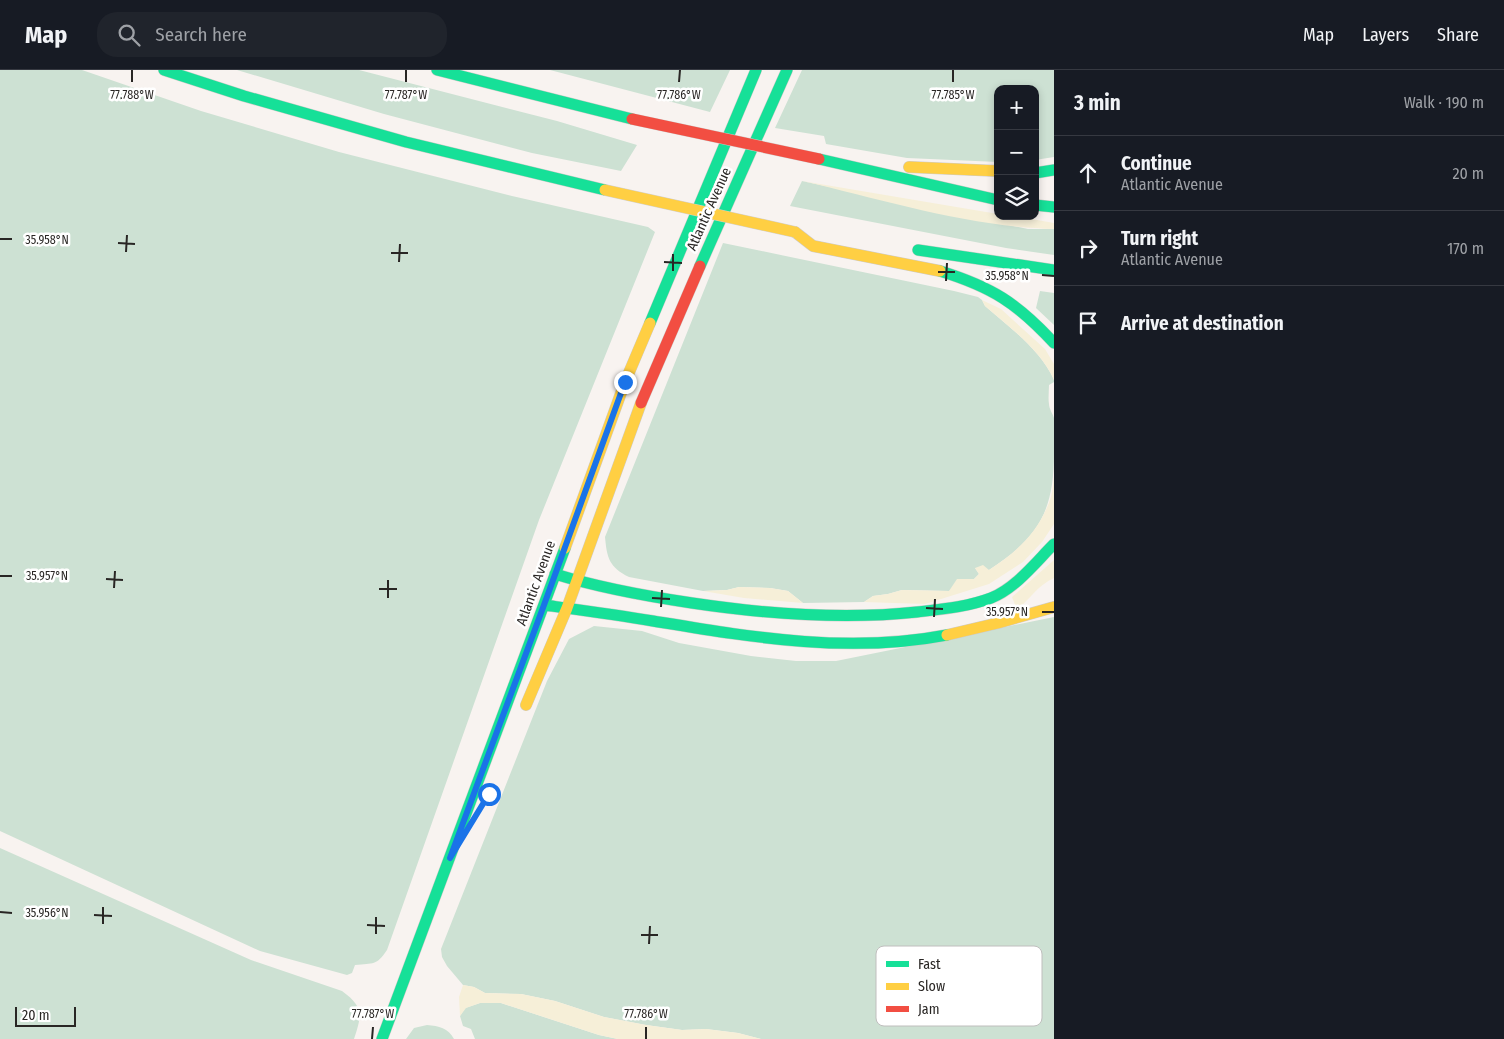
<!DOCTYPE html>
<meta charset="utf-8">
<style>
:root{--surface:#171b24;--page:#20242c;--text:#f1f3f6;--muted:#9ea1a6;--line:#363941}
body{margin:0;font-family:"Fira Sans Condensed",sans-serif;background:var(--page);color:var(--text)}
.controls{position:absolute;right:15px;top:15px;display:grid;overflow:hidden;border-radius:10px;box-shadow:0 2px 8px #0003}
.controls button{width:45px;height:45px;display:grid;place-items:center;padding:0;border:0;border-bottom:1px solid var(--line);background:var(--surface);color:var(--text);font:25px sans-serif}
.scale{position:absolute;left:15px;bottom:12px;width:61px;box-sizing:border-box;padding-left:5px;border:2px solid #292624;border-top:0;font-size:14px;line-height:18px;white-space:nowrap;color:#292624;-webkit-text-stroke:4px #fff;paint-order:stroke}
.stop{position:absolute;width:15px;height:15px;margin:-11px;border:4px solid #1a73e8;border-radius:50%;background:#fff}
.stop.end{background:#1a73e8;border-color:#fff;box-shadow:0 1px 5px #0008}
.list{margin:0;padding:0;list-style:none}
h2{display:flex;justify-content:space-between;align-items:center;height:65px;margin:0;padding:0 20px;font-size:21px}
h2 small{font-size:16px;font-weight:400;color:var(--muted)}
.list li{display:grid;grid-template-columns:32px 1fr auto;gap:15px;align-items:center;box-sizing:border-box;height:75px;padding:0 20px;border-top:1px solid var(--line)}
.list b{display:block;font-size:19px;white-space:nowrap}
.list p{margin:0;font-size:16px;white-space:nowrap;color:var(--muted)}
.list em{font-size:16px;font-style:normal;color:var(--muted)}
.icon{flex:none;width:28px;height:28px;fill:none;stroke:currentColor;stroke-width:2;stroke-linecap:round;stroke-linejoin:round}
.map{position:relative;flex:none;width:1054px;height:969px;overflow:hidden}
header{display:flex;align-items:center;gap:30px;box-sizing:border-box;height:70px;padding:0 25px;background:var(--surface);border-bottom:1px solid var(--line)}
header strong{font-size:24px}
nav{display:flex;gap:28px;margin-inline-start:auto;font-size:18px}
.search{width:350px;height:45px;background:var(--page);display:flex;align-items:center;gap:12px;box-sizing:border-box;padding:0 18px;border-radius:20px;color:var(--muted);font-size:19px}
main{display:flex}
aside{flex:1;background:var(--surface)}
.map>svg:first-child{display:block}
.green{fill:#cde1d3}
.sand{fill:#f6efd8}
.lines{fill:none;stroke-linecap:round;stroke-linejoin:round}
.fast-casing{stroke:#cecbc8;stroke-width:12}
.slow-casing{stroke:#cecbc8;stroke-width:12}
.jam-casing{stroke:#cecbc8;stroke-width:12}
.fast{stroke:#16e098;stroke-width:11}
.slow{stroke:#ffcf43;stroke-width:11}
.jam{stroke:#f24e42;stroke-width:11}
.slow-bridge-casing{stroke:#d2d0ce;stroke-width:12;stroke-linecap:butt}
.jam-bridge-casing{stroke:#d2d0ce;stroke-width:12;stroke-linecap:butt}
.slow-bridge{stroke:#ffcf43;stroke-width:11}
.jam-bridge{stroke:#f24e42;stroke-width:11}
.route{stroke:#1a73e8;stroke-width:6}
.ticks{fill:none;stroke:#292624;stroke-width:2}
.labels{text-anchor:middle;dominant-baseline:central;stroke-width:5;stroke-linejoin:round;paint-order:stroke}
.street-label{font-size:14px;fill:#292624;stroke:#fff}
.key{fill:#fff;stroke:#bfbebd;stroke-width:1}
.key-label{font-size:14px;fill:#292624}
.ticks-label{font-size:12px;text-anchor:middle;fill:#292624;stroke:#fff;stroke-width:5;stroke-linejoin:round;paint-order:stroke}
</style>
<header>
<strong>Map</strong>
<div class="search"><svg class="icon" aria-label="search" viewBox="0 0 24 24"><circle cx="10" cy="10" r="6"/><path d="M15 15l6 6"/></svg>Search here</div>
<nav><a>Map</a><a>Layers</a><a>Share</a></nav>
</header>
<main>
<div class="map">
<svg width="1054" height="969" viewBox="0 0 1054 969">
<rect width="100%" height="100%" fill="#f8f3f0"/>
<path class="green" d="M0,0H82L201,41L339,82L512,126L648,157L655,162L539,450L387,880C376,896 374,893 355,895L352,903L347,905L260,881L0,761Z
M237,0H359L557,51L637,75L621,101L532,83L384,44Z
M550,0H730L710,42Z
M802,0H1054V87L1035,90V19H998V92L907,88L826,74L824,66L775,58Z
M802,111L1028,159H1054V185L1006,178L790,136Z
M723,173L954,221L978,227L982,230L985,236C1009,257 1041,280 1054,310V312L1049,315C1049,321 1048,328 1049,334C1049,339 1053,344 1054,348C1054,359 1054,372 1054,383C1054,442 1038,468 989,500L975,498L979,504L974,509L949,521L902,520L888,524L873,526L864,532L803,533L788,521L770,518L739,517L727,520L703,521L629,507C609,497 607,488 605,467Z
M1040,221L1054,223V255L1036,238Z
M1054,547V969H761L738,963L706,959L682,960L646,955L604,947L555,931L521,924L485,923L474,917L463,915L447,896L442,887L441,879L547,611L569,569L594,556L642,561L679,573L751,586L796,591H836Z
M0,778L251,890L342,921C364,937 362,945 354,969H0Z
M480,933H501L599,965L618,969H475L471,959L463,956L460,946L465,938Z
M427,955C439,956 448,958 454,969H406L414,958Z"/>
<path class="sand" d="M802,111L998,144V146H1014L1054,153V159C969,157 885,130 802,111Z
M982,230L1001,239L1045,279L1054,294V310C1041,280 1009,257 985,236Z
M1054,407V454L1042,472L1023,492L989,514L925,534L864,532L873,526L888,524L902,520L949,521L957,509H974L979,504L975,498L983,495L989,500C1019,480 1039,462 1051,427C1053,420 1053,414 1054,407Z
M1054,490V508C1038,515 1030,529 1017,540L1012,527Z
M739,517L770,518L788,521L803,533L744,528L703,521L727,520Z
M463,915L474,917L485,923L521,924L555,931L604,947L646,955L682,960L706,959L738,963L761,969H618L599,965L501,933H480L466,938L460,946L459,927Z"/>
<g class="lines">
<defs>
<path id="fast" d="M164,0L244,26L406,72L605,120
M437,0L632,49
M819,89L998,130
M1035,103L1054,100
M1035,135L1054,137
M918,180L1054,200
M700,196L787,0
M940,201C992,217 1017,233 1054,273
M650,253L756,0
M555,504C600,518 645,526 692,533C766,544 842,550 917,542C943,539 967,537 991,528C1016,518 1036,492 1054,474
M544,535C580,540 617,545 653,551C751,567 848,584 947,565
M382,969L565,478"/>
<path id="slow" d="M909,97L998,101
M795,162L813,176L940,201
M565,478L625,312L650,253
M947,565L998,553L1054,537
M526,635L567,538L641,333"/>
<path id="jam" d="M641,333L700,196"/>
</defs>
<use href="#fast" class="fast-casing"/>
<use href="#slow" class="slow-casing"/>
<use href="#jam" class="jam-casing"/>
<use href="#fast" class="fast"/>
<use href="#slow" class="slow"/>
<use href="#jam" class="jam"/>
<defs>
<path id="slow-bridge" d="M605,120L795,162"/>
<path id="jam-bridge" d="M632,49L819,89"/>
</defs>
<use href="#slow-bridge" class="slow-bridge-casing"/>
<use href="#jam-bridge" class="jam-bridge-casing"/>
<use href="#slow-bridge" class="slow-bridge"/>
<use href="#jam-bridge" class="jam-bridge"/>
</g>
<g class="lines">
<path class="route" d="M489,724L450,788L544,535L625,312"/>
</g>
<path class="ticks" d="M132,12V0M406,12V0M679,12L680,0M953,12V0M0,169H12M118,173L135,174M126,182L127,165M391,183H408M399,192L400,174M664,192L682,193M673,201V184M938,202H955M1042,205L1054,206M946,211L947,193M0,506H12M106,509L123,510M114,518L115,501M379,519H397M388,528V510M652,528L670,529M661,537L662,520M926,538L943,539M1042,542H1054M934,547L935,529M0,842L12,843M94,845L112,846M103,854V837M367,855L385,856M376,864V847M641,865H658M649,874L650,856M372,969L373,957M646,969V957"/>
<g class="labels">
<g class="street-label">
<text transform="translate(709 139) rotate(-66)">Atlantic Avenue</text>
<text transform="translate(536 513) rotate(-70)">Atlantic Avenue</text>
</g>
</g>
<rect x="876" y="876" width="166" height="80" rx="8" class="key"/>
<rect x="886" y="891" width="23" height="6" fill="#16e098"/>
<rect x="886" y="913" width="23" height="7" fill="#ffcf43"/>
<rect x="886" y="936" width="23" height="6" fill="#f24e42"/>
<g class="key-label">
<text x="918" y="899">Fast</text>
<text x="918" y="921">Slow</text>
<text x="918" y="944">Jam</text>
</g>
<g class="ticks-label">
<text x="132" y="29">77.788°W</text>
<text x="406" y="29">77.787°W</text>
<text x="679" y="29">77.786°W</text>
<text x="953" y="29">77.785°W</text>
<text x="47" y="174">35.958°N</text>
<text x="1007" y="210">35.958°N</text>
<text x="47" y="510">35.957°N</text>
<text x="1007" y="546">35.957°N</text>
<text x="47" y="847">35.956°N</text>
<text x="373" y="948">77.787°W</text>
<text x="646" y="948">77.786°W</text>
</g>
</svg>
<div class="controls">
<button>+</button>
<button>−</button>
<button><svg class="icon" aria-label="layers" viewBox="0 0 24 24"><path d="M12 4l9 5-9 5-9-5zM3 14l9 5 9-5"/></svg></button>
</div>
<div class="scale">20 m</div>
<div class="stop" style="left:489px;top:724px"></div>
<div class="stop end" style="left:625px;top:312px"></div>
</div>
<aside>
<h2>3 min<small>Walk · 190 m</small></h2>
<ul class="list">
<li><svg class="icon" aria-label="ahead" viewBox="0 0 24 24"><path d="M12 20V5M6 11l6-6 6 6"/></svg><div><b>Continue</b><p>Atlantic Avenue</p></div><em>20 m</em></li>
<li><svg class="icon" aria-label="right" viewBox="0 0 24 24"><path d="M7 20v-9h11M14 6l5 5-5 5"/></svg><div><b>Turn right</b><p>Atlantic Avenue</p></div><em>170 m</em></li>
<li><svg class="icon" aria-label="arrive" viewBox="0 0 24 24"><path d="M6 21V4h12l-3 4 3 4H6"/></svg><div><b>Arrive at destination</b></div></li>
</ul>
</aside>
</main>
